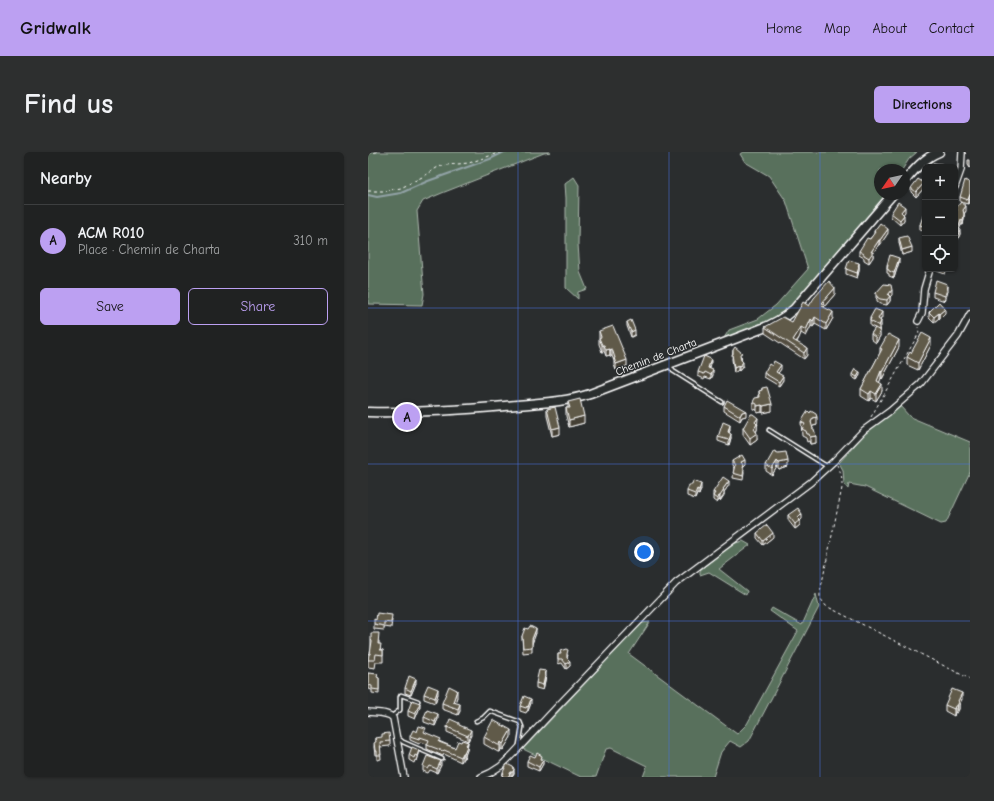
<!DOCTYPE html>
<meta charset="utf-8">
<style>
:root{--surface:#202222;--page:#2d2f2f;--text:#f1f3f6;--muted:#a2a4a5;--line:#3d3f40;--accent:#bca0f2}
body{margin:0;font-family:"Comic Neue",sans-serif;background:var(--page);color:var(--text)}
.controls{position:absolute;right:12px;top:12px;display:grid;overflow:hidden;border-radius:6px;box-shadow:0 1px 3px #0004}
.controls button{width:36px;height:36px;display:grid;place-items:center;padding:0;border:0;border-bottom:1px solid var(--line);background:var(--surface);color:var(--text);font:20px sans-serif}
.compass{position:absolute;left:506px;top:12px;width:36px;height:36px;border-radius:50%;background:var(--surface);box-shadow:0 1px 3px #0004;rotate:236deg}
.you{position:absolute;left:276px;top:400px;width:14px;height:14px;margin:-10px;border:3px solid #fff;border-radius:50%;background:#1a73e8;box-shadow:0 0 0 6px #1a73e833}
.badge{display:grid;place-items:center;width:26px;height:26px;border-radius:50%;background:var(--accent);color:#111;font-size:13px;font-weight:700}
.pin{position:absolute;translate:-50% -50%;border:2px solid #fff;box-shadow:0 1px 4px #0006}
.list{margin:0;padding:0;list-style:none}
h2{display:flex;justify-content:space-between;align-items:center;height:52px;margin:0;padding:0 16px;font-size:17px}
h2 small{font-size:13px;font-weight:400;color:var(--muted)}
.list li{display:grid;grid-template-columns:26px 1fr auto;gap:12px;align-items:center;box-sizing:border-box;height:72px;padding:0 16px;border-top:1px solid var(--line)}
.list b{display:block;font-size:15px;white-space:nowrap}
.list p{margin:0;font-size:13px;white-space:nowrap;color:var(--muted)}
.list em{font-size:13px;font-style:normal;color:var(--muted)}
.actions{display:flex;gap:8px;padding:12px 16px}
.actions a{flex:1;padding:9px 0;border:1px solid var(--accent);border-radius:6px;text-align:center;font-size:14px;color:var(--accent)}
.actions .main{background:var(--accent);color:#111}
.icon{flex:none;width:22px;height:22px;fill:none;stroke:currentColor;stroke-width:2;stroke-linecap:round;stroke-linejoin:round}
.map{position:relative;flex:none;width:602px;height:625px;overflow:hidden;border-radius:6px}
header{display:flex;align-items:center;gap:24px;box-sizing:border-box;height:56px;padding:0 20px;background:var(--accent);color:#111}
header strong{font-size:19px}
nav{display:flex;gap:22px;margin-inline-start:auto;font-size:14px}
.intro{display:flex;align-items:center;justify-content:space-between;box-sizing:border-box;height:96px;padding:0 24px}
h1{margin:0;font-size:28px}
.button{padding:10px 18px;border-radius:6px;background:var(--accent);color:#111;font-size:14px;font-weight:700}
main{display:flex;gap:24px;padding:0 24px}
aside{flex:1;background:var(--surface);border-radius:6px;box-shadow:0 1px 3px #0004}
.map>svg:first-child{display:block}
.green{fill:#59705c;stroke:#acb8ae}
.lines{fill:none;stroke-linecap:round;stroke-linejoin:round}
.stream{stroke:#92a3a7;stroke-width:2}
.lane-casing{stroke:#fff;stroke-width:5.5}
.street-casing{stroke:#fff;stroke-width:8}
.secondary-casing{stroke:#fff;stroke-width:11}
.path{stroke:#fff;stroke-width:1;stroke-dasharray:3 3;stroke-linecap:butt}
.lane{stroke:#2a2d2e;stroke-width:2.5}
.street{stroke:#2a2d2e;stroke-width:5.5}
.secondary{stroke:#2a2d2e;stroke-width:8}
.wall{fill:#534d40;stroke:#fff}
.shaded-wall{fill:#443f34;stroke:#fff}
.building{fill:#615a4a;stroke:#fff}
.grid{fill:none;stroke:#4a71e0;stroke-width:1;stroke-opacity:0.55}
.labels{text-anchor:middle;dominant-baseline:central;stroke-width:3;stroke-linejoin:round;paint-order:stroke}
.street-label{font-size:11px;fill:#fff;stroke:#2a2d2e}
</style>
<header>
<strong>Gridwalk</strong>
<nav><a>Home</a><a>Map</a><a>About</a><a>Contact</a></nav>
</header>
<div class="intro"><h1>Find us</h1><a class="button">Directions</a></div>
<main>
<aside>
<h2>Nearby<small></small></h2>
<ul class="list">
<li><span class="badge">A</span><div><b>ACM R010</b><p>Place · Chemin de Charta</p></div><em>310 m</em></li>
</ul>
<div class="actions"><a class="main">Save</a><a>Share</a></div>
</aside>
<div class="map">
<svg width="602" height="625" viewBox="0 0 602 625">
<rect width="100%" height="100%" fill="#2a2d2e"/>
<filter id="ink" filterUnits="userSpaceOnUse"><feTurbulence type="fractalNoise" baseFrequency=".025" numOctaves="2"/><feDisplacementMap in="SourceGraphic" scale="8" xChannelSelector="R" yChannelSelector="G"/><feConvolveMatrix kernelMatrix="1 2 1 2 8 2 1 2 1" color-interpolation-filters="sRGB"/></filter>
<g filter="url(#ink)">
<path class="green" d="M0,0H183L176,1L74,41L55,49L49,59L56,142L54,153L0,152Z
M375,0H549L541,7L534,18H512V42H518L420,159L403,171L385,177L356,186L361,178L390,167L408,153L440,117L418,49L401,24L377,10L372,2Z
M206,25L211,33L210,92L212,120L219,137L210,140V147L198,136V46L197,32Z
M532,254L542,265L602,290V320L578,371L573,372L497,335L481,332L480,337L476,332L475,318L471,311L502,276L516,267Z
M375,389L382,393L351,417L379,439L378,443L341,420L332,423V418L364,392Z
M448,442L451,455L381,589L373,595L362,589L353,600L345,625H275L279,614L243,596L238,597L228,625H213L155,597L274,471L282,470L261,502L369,582L379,572L430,479L402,459L404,456L434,473Z"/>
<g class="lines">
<path class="stream" d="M0,43L9,45L33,41L60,29L122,7L136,0"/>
<defs>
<path id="lane" d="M302,214L305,219L354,250
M401,278L460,315
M24,564L32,558V545L33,543L50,549
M108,569L115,566L122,559L152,570L154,575L151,593
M29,585L35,590L74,607"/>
<path id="street" d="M587,35L593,18L594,0
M550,169L554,161L556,137L562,117
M0,560C8,561 20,560 25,566L36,625
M113,625L122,621L133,614L146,601L188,556L308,431L443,330L466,309L496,278L522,259L553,232L590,184L602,162"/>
<path id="secondary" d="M536,30C547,17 556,6 571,0
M0,260C46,261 92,258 137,254C166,251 195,251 222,242L390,178C404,173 415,167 426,157L525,42"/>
</defs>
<use href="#lane" class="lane-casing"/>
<use href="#street" class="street-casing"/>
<use href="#secondary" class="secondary-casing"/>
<path class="path" d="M0,1L9,0
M0,39H17L33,36L58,23L70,15L78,13L101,11L133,0
M503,265L551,181L550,175
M469,313C474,321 474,327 474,336L452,440V446L458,454L602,527"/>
<use href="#lane" class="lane"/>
<use href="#street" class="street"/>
<use href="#secondary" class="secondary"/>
</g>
<path class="wall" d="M600,8H602V16L600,13Z
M602,31L600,52L592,50V45Z
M543,36H556L548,45L543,40Z
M588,56L598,59L596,62V67L595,73H593L591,77L592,82L589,89H587V66L588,61Z
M537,60L535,62L536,68L532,73L523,65V61Z
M557,61V79L552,78V73Z
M506,79L520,81L512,93L511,92L505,102V105L501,111L496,108V106L491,103V99L506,82Z
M531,86L544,100L534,103L531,91Z
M531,110L526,126L521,124V122L519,121V113Z
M491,111V119L489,126L478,122V117Z
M569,117H579L577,122L569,119Z
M580,139L577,149L565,145V140Z
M508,141L524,143L522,145V149L519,153L512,152L509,150V147L508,146Z
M467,142L456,155L465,166L458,178L447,172L445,175L443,174L438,184L433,181L431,186L429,190L439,203L436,207L397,181V175L424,170L441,154Z
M561,160L577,161L571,167V166L566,170L561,165Z
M514,165L512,169L513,174L511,178L512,184L508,191L503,187V182L507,176L502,174V166Z
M259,170L267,183L263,185L259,174Z
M231,179L259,214L248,218L246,213V209L244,204H242V203L238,204L236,199L234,200L231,192Z
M563,193L550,218L539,213V205L543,201Z
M531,195L514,227L513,226L511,231L514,239L508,249L503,246L501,249L493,244V237L512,201V196Z
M365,198L374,205L373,206L375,214L371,219L370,218L366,221L364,207Z
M343,212L342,217L345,223L343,227L337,225L336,227L330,224V220Z
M404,214L413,217L410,221L415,228L411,234L396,225V221Z
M484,222L492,223L489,228L484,225Z
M394,236L404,259L395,261L394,260L389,261V258L385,257V250L391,245V239L394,238Z
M200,250L216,271L201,275L198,264V256H200Z
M356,254L378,264L374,265L372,269L356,259Z
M179,257L192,282L184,284L179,264Z
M433,270L449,273L445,274L444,275L448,291L442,292L441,289L439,290L438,286L434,284Z
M390,272L389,274V278L388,280L389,288L382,293L375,283V276Z
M362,278L361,281L363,286L361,293L350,289V285Z
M410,301L420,315L411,318L409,315L404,323L398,319V313Z
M364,309L377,312L375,314V316L376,321L375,328L365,326L366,316L364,313Z
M361,333L356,340V343L352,349L351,348L349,351L345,348V340Z
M333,337L331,343L329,342L327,347L319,344V339Z
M420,363L434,367L432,369V373L427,377L420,368Z
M389,381L405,385L395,393L389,386Z
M24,468L23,476L16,475V478L6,477V472Z
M168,481L164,491V500L155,501L154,484Z
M3,488L11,489V492L13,498H15V510H8L7,516L0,515V508L2,502L3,496Z
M190,502L200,503L199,506L202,514L198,517L194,511L190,512Z
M0,521L11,526V542L4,541V538L0,537Z
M178,524L175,538L168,536V531Z
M48,531L43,543L37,541V536Z
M56,542H70L67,551L56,547Z
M89,545L87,550L92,559L90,563L74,557V551Z
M594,547L591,553V557L589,561L587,560L586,564L577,559V553Z
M163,551L160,559H159L158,561L152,559V554Z
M52,555L47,567L40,564V559Z
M56,565L70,567L67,574L56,570Z
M91,573L103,583L100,589L79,580V575Z
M49,580L58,581L73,590L87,596L93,590H100L99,598L96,606H95L93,610L76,602L75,604L59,597V592L52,590L51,592L42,588V584Z
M116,585H143L135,598L133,597L132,600H130L116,592Z
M7,586L22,589V594L12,595L13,607L9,608V603H7L6,595Z
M51,602L49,609L47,608L46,611L41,608V603Z
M167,605L174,608L175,612L171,619L159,614V609Z
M67,607L73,613L69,621L62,618L60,621L55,619V614Z
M145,615L146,622L145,624L134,625L135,620Z"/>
<path class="shaded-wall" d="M556,31V36L548,45V40Z
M602,42V46L600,52V48Z
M598,54V59L595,63V58Z
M537,55V60L533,65V60Z
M596,62V67L595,73V69Z
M536,63V68L532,73V68Z
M593,68V73L590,81V77Z
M520,77V81L512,93V88Z
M592,77V82L589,89V85Z
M511,88V92L505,102V105L501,111V106L503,100Z
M544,95V100L534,103V98Z
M531,106V110L526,126V121Z
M491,111V119L489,126L490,115Z
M580,134V139L577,149V144Z
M467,136V142L456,155V158L454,151Z
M524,138V143L522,145V149L519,153V148L520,143Z
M577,157V161L571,167V162Z
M465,160V166L458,178V172Z
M514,160V165L510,172V167Z
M571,161V166L566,170V165Z
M447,165V172L445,175V169Z
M443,167V174L438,184V178Z
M513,169V174L511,179V174Z
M433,175V181L431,186L425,194V188Z
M267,178V183L263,185V180Z
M512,179V184L508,191V186Z
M563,186V193L550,218V211Z
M531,188V195L514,227V220Z
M234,193H236V199L234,200Z
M439,196V203L436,207V201Z
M242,197V203L238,204V198Z
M244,197V204H242V198Z
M343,207V212L340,220V216Z
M259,208V214L248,218V212Z
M375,210V214L371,219V215Z
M413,213V217L408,224V220Z
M370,214V218L366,221V216Z
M345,218V223L343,227V223Z
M513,219V226L509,237V229Z
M492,220V223L489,228V225Z
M415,224V228L411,234V230Z
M514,232V239L508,249V242Z
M503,239V246L501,249V242Z
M404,252V259L395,261V254Z
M394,253V260L389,261V254Z
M378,259V264L374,265L372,269V264L374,260Z
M216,264V271L201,275V268Z
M449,265V273L445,274L443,277V270L445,266Z
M390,266L389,278L386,283L389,281V288L382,293V286L386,277L387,270Z
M362,273V278L360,285V280Z
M192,275V282L184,284V277Z
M363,282V286L361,293V288Z
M448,284V291L442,292V285Z
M377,308V312L375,314V318L373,310Z
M409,309V315L404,323V317Z
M420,309V315L411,318V311Z
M361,329V333L356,340V343L352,349V344L355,337Z
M333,332V337L331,343V338Z
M329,337V342L327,347V342Z
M351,344V348L349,351V347Z
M434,362V367L432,369V373L427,377V372L430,366Z
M405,381V385L395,393V389Z
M168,477V481L164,492V487Z
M202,509V514L198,517V512Z
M178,519V524L175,538V533Z
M48,527V531L43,543V539Z
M70,537V542L67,551V546Z
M89,538V545L85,556V550Z
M594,541V547L591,553V557L589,561L590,549Z
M163,547V551L160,559V555Z
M52,551V555L47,567V562Z
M92,552V559L90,563V557Z
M587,554V560L586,564V557Z
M70,562V567L67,574V570Z
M103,578V583L100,589V584Z
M143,578V585L135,598V592Z
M100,590L99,598L96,606V601Z
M133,590V597L132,600V593Z
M51,598V602L49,609V604Z
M95,601V606L93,610V605Z
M175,608V612L171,619V615Z
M73,609V613L69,621V617Z
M146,617V622L145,624V620Z
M143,620V625H140Z"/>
<path class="building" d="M565,11L574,12V15H565Z
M550,27L556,31L548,40L543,36Z
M597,28L602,31V42L600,48L592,45Z
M530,50L537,55L533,60L536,63L532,68L523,61Z
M593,50L598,54L595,58L596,62L595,69L593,68L590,77H592L589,85L587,84V66L589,57L588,56Z
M556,61H557V75L552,73Z
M512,71L520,77L512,88H511L503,100H505L501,106L496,103V102L491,99L499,86L502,87L507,80L506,79Z
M539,84L544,95L534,98L531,86Z
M522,103L531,106L526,121L521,119V118L519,117L520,113H519Z
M481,108L491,111L490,115H491L489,121L478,117Z
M568,128L579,132L578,134H580L577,144L565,140Z
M461,129L467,136L454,151L456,152L454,154L465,160L458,172L447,165L445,169L443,167L438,178L433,175L431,179L425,188L439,196L436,201L397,175L415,165L424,170L435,150L441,154L446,146Z
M516,132L523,133L524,138L520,143L522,144L519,148L512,147L509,145V143L508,141Z
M571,150L577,157L571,162V161L566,165L561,160Z
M507,157L514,160L510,167L513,169L511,174L502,169L503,166H502Z
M263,168L267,178L263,180L259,170Z
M245,174L259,208L248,212L246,206H247L244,197L242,198V197L238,198L236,193H234L231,186L233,185L231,179Z
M507,176L512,179L508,186L503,182Z
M554,181L563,186L550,211L539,205L542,200L543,201Z
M520,182L531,188L514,220L513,219L509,229L514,232L508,242L503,239L501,242L493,237L514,197L512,196Z
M367,195L374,201L372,202L373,208L375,210L371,215L370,214L366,216L364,202H365V198Z
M336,204L343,207L340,216L345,218L343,223L337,220L336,222L330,220Z
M406,209L413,213L408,220L415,224L411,230L396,221L401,212L404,214Z
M487,217L492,220L489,225L484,222Z
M399,235L404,252L395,254L394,253L389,254V252L385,250L387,246L392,245L391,239L394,238V236Z
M212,247L216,264L201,268L198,256H202L200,250Z
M359,248L378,259L374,260L372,264L356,254Z
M187,255L192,275L184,277L179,257Z
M440,259L442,261L443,259L448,262L449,265L445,266L443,270L445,277H446L448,284L442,285L441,282H439L438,279L434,277L437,272L433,270Z
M383,262H385L390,266L387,270L389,272L386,277L389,281L382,286L375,276Z
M355,270L362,273L360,280L363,282L361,288L350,285Z
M406,299L410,301L418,300L420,309L411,311L409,309L404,317L398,313Z
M374,303L377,308L373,310L375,313L374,316L376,317L375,324L365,321L367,313L364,309Z
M355,325L361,329L355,337L356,338L352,344H351L349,347L345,344L347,341L345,340Z
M325,329L333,332L331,338L329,337L327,342L319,339L321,333H324Z
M430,356L434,362L430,366L432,368L427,372L420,363Z
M399,373L405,381L395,389L389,381Z
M9,461L24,463L23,471L16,470V474L6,472V467L8,468Z
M162,474L168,477L164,487V495L155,496L154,484L157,476L160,477Z
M3,481H11L10,492H13L12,498H15V503L8,502L7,508H0L1,502H2L4,489L3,488Z
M198,497L200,498L199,502V506L202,509L198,512L194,507H190V502H193L192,499Z
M171,518L178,519L175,533L168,531Z
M0,521L10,522L9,525L11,526V538L4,537V534L0,533Z
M41,524L48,527L43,539L37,536Z
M60,533L70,537L67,546L56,542Z
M81,534L89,538L85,550L92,552L90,557L74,551Z
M584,537L594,541L590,549L591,550L589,554H587L586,557L577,553Z
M156,544L163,547L160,555L159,554L158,556L152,554Z
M44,548L52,551L47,562L40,559Z
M59,558L70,562L67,570L56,565Z
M82,567L91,571V573L103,578L100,584L79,575Z
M125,568L143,578L135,592L133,590L132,593H130L116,585Z
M51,574L58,576L56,580L73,587L71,590L87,596L90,589L93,590L94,588L100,590L98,593L99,594L96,601H95L93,605L76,598L75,599L59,593L61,588L52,585L51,587L42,584L45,578L49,580Z
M21,581L22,589L12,590L13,603H9V599H7L6,590H8L7,586L14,585V582Z
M44,595L51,598L49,604L47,603L46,606L41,603Z
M169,601L174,604L173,607L175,608L171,615L159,609L162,603L167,605Z
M59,604L67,607L73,609L69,617L62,614L60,617L55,614Z
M139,612L145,615L146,617L145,620H143L140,625H136L134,624L136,621L135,620Z"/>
</g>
<path class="grid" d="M150,0V625M301,0V625M452,0V625M0,156H602M0,312H602M0,469H602"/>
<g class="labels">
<g class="street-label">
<text transform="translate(288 205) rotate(-21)">Chemin de Charta</text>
</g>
</g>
</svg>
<div class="controls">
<button>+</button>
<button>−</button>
<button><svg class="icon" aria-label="locate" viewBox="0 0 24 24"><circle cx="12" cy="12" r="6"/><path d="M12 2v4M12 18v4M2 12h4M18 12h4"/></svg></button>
</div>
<svg class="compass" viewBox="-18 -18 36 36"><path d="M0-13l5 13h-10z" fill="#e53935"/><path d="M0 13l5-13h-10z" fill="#a2a4a5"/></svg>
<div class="you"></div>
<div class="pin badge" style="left:39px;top:265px">A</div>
</div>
</main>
